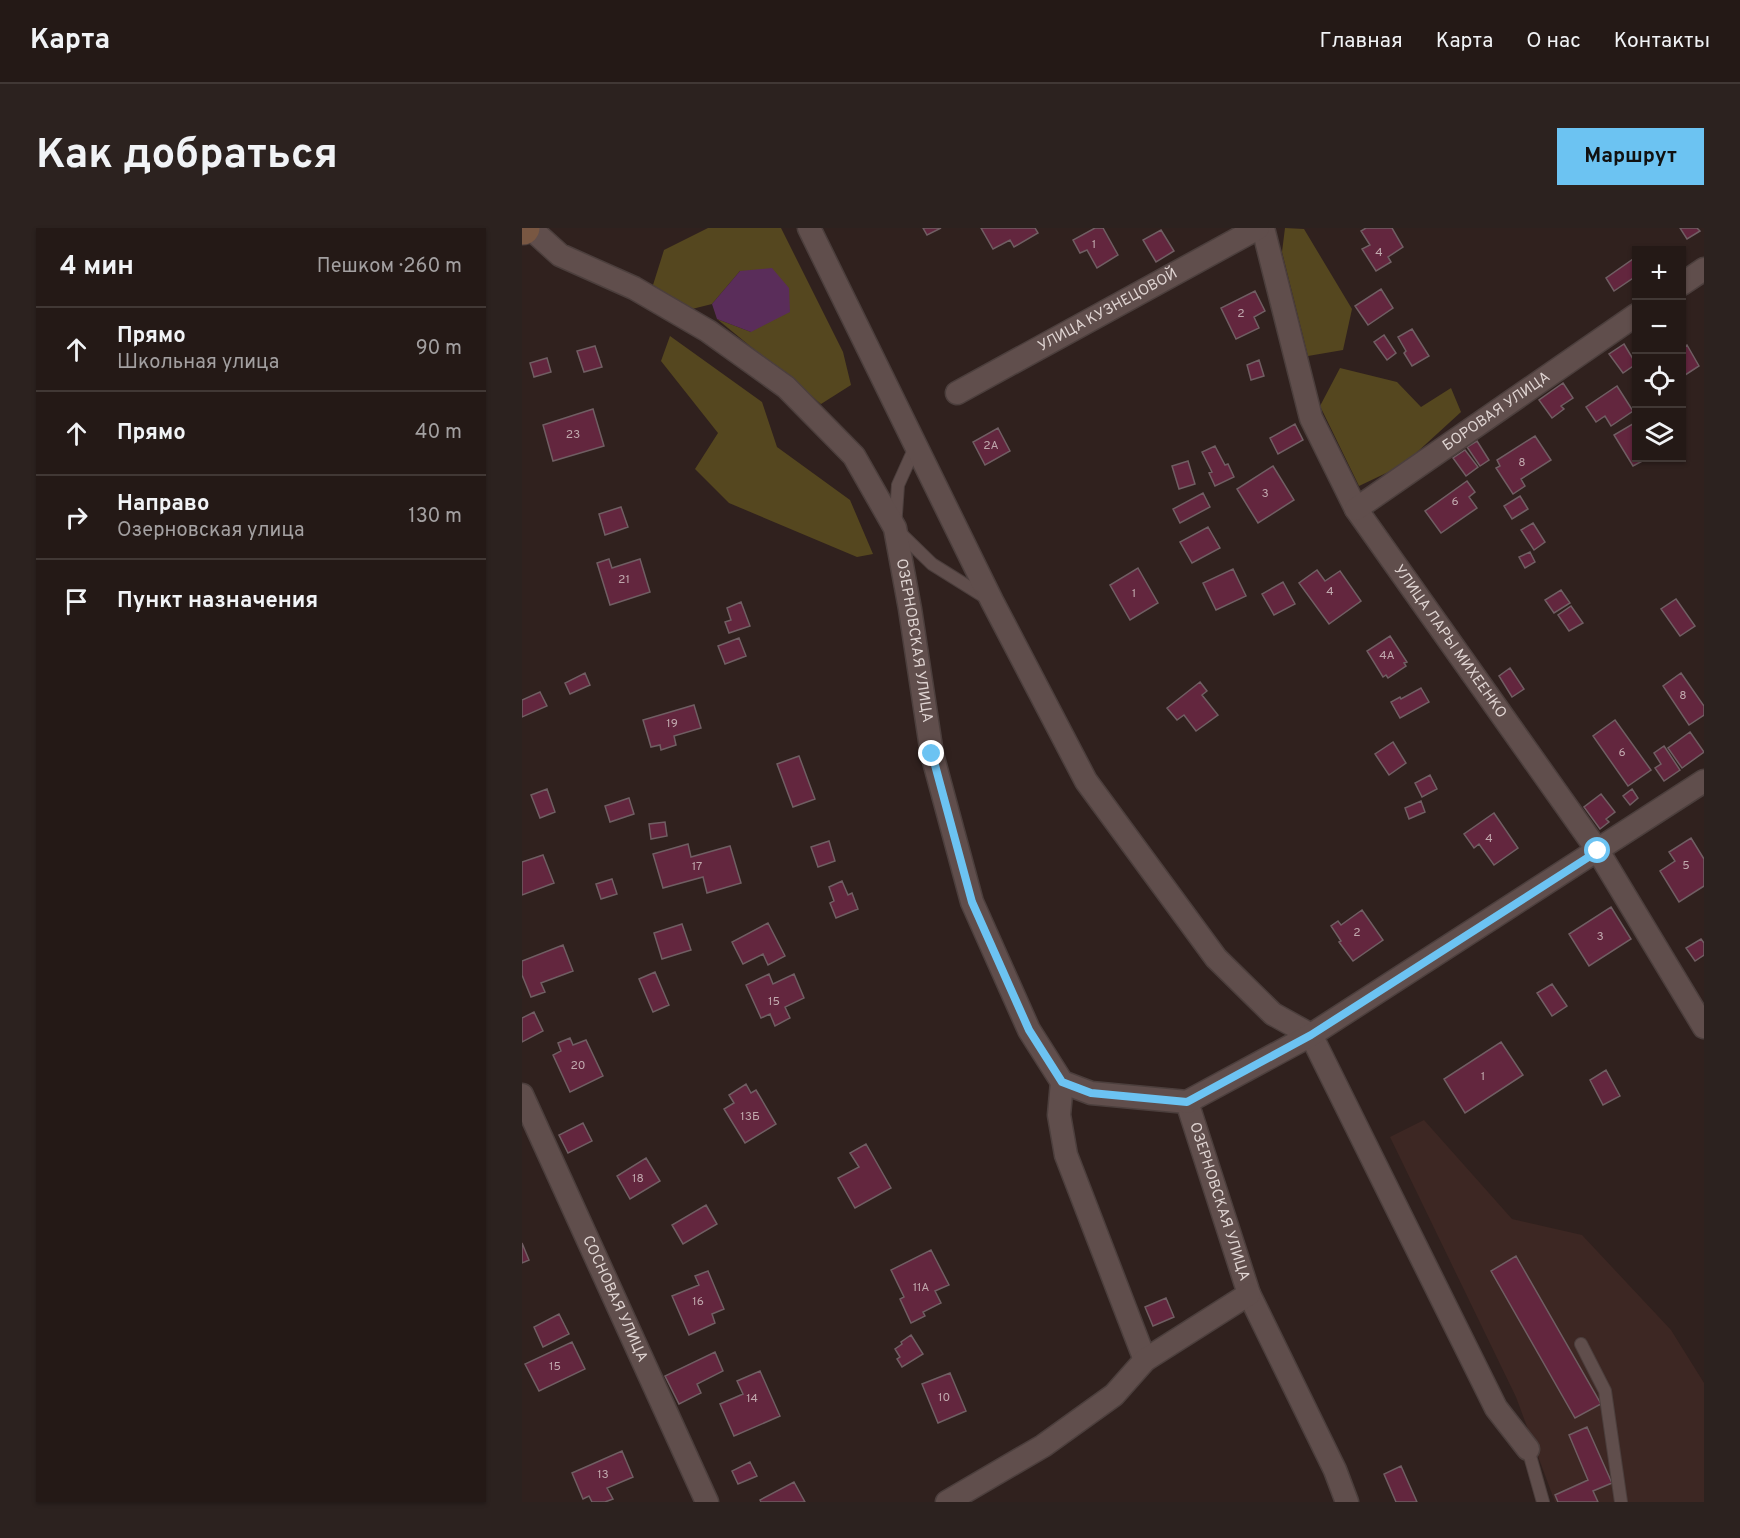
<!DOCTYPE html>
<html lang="ru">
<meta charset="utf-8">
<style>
:root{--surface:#241916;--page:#2c221f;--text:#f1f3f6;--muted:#a3a0a1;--line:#413835;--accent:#6cc3f2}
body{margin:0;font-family:Overpass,sans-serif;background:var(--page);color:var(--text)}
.controls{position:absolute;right:18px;top:18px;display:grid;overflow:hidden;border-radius:0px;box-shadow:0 2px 4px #0004}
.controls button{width:54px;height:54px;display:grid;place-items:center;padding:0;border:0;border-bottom:2px solid var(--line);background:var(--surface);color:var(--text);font:30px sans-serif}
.stop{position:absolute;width:18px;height:18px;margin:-14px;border:4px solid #6cc3f2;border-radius:50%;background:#fff}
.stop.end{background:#6cc3f2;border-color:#fff;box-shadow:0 2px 6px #0008}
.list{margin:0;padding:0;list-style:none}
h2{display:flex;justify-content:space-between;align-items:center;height:78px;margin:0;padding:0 24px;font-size:26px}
h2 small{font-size:20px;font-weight:400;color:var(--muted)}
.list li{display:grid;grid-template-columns:39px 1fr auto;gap:18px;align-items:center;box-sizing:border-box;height:84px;padding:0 24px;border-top:2px solid var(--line)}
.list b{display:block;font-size:22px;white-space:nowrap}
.list p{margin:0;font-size:20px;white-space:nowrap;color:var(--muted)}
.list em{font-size:20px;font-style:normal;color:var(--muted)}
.icon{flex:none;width:33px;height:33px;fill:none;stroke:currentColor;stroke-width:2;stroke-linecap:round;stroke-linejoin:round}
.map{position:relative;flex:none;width:1182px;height:1274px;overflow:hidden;border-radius:0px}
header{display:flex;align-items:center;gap:36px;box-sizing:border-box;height:84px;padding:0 30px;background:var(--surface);border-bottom:2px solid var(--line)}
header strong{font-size:28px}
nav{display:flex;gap:33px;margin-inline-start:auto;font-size:21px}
.intro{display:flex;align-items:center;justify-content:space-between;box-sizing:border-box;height:144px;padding:0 36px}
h1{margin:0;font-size:42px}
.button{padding:15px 27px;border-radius:0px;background:var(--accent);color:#111;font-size:21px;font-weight:700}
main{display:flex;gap:36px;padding:0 36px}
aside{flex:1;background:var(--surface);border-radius:0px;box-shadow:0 2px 4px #0004}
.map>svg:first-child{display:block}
.built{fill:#3d2723}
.green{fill:#55471f}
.water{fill:#5a2d5a}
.building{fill:#63263e;stroke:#705e63;stroke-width:1.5}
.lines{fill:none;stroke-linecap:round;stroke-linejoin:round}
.lane-casing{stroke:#4c3f3d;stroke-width:14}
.street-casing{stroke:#4c3f3d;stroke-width:25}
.secondary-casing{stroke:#4c3f3d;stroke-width:35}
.lane{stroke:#604e4c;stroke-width:12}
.street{stroke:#604e4c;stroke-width:22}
.secondary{stroke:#795742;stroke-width:33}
.route{stroke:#6cc3f2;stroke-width:8}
.labels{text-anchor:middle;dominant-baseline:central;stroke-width:4.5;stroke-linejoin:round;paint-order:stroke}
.number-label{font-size:12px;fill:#c0a8ad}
.street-label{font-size:15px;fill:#dfd4d2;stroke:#261715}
</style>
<header>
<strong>Карта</strong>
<nav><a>Главная</a><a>Карта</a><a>О нас</a><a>Контакты</a></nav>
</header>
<div class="intro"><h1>Как добраться</h1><a class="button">Маршрут</a></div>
<main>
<aside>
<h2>4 мин<small>Пешком · 260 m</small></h2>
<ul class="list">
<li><svg class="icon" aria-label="ahead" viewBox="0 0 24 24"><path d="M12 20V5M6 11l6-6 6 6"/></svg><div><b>Прямо</b><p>Школьная улица</p></div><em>90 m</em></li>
<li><svg class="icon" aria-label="ahead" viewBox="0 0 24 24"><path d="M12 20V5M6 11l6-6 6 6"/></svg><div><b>Прямо</b></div><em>40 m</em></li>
<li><svg class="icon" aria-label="right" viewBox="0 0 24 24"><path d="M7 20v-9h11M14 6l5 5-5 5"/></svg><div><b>Направо</b><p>Озерновская улица</p></div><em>130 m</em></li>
<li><svg class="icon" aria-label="arrive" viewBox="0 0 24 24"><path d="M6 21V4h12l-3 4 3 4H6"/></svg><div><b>Пункт назначения</b></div></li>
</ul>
</aside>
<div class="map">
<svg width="1182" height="1274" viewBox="0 0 1182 1274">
<rect width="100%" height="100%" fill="#30211e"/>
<path class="built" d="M902,892L990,991L1060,1007L1149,1102L1182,1155V1274H1033L994,1169L868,909Z"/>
<path class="green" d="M186,0H259L321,124L329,157L299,176L195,91L229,104L218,43L190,76L170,81L131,57L142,22Z
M763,0L782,1L830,81L821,122L786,128L760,24Z
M148,108L240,174L255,219L328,272L351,326L335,329L207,275L173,241L196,205L139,133Z
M818,140L875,154L899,179L929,160L939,184L881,237L837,258L798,178Z"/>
<path class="water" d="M250,40L267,60L268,84L229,104L195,91L190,76L218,43Z"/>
<path class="building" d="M401,0H419L405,7Z
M459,0H513L516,5L492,19L488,12L471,21Z
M573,0H581L596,27L575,40L565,22L558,25L551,12Z
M844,0H870L881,19L866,29L869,34L854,43L840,21L848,17L839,3Z
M1158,0H1175L1178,3L1165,11Z
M639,2L652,23L634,34L621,12Z
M1114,29V48L1092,63L1084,50Z
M859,61L871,80L846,97L833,78Z
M733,63L743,83L732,89L737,100L714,111L699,80Z
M890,101L907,128L890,138L882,125L884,123L876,109Z
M862,107L874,125L865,132L852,114Z
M1102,116L1114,136L1101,145L1087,126Z
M1165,117L1177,138L1160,149V120Z
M73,118L80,139L62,144L55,123Z
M25,130L29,144L12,149L8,135Z
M737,132L742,148L729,152L725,137Z
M1041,155L1051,170L1039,178L1042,181L1030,190L1017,172Z
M1095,158L1111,183L1089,198L1083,188L1074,194L1064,179Z
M71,181L82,218L31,233L21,197Z
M1114,194V230H1126L1111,238L1092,207Z
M773,196L781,212L756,226L748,210Z
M476,200L488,223L463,237L451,214Z
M1013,208L1029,232L999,251L1003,258L991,266L974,240L978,238L975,232Z
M955,213L967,232L958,238L945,219Z
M693,218L703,237L706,236L712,249L693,258L687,245L690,244L680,224Z
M943,222L956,239L944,248L931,230Z
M666,233L673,256L657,261L650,238Z
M751,238L772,272L736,295L715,261Z
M945,253L953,264L947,269L955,280L919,305L903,283Z
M681,265L688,279L658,295L651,281Z
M998,268L1006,281L990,291L982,278Z
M99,279L106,299L83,307L77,286Z
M1011,295L1023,314L1012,322L999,302Z
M686,299L698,320L670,335L658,314Z
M1008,324L1013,334L1003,340L997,329Z
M87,331L90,340L118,331L128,364L88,377L75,335Z
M616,340L636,375L608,392L588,357Z
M711,341L724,368L694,382L681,355Z
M795,342L803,353L818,343L839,373L807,396L777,355Z
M761,354L773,376L752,387L740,366Z
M1039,362L1048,375L1032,385L1023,372Z
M1154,371L1173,398L1158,408L1139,381Z
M219,374L228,398L207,405L203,394L209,392L205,380Z
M1049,378L1061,395L1047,403L1036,387Z
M868,408L885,434L882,435L884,438L866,450L864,447L861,449L845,423Z
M217,410L224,428L203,436L196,418Z
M988,440L1002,461L990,469L977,448Z
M63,445L68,457L48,466L43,455Z
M1159,445L1182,478V487L1167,497L1141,458Z
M678,454L685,463L680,467L696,487L674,503L662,487L655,492L645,480Z
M899,460L907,474L878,490L869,474L878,469L879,471Z
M18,464L25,478L0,489V472Z
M172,477L179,500L152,508L154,517L139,522L138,517L129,519L121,492Z
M1093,492L1129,542L1106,558L1071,508Z
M1168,504L1182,524L1160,540L1146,520Z
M871,514L884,535L867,547L853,526Z
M1142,518L1158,542L1142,553L1133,540L1139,536L1132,525Z
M277,528L293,571L271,579L255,536Z
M908,547L915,561L900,569L893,555Z
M25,561L33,584L18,590L9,567Z
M1110,561L1116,570L1108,577L1101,568Z
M1079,566L1093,584L1084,591L1087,594L1078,601L1062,579Z
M107,570L112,586L88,594L83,578Z
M899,573L903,584L887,591L883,580Z
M972,585L996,620L972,637L957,616L952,620L942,606Z
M143,594L145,608L129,611L127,596Z
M1169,610L1182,631V658L1157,674L1138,643L1153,633L1147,624Z
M307,613L313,633L296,639L289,619Z
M166,616L169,629L208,618L219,655L185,665L181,649L141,660L131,626Z
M21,627L32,655L0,667V634Z
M90,651L95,666L79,671L74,656Z
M320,653L326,667L330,665L336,681L314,690L308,675L312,673L307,659Z
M1089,679L1109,711L1067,738L1047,706Z
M840,682L861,712L831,733L817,714L819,713L809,698L816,693L819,697Z
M246,695L263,728L246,737L241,726L221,736L210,714Z
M160,696L169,722L140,731L132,705Z
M1179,711L1182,715V727L1173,733L1164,720Z
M41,717L51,743L19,755L23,764L9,769L0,747V733Z
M133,744L147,777L131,784L117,751Z
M247,746L251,756L272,746L282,770L263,779L268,790L253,798L248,786L239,790L224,757Z
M1030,756L1045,778L1030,788L1015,765Z
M12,784L21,803L0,814V790Z
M48,810L51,817L64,812L81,848L48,864L31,827L39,823L36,815Z
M979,814L1001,847L943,885L922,851Z
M1084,842L1098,868L1081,877L1068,852Z
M224,856L229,865L234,862L254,896L223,915L202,881L212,875L207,867Z
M61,895L70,913L46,925L37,907Z
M344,916L369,960L333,980L316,950L337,939L328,925Z
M124,930L138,953L108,971L95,948Z
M184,977L195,996L161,1016L150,997Z
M0,1015L7,1032L0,1035Z
M409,1022L427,1057L413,1063L419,1075L401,1084L403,1088L389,1095L378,1071L382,1069L369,1042Z
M994,1028L1079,1176L1053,1190L969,1043Z
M186,1043L202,1081L190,1086L193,1095L167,1107L150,1068L177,1057L173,1048Z
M644,1070L652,1089L631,1098L623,1079Z
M37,1086L47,1106L21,1119L12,1099Z
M389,1107L401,1126L380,1139L375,1131L378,1129L373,1121L380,1116L379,1114Z
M50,1114L63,1141L17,1163L3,1136Z
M193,1124L201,1143L175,1156L179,1165L157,1176L143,1148Z
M238,1143L258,1188L212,1208L198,1176L221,1166L215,1153Z
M428,1145L444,1183L416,1195L400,1156Z
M1065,1199L1090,1255L1071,1263L1076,1274H1036L1033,1267L1066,1252L1047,1207Z
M100,1223L111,1249L85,1260L91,1271L83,1274H70L67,1268L61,1271L50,1245Z
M228,1234L235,1248L216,1256L210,1243Z
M879,1238L895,1274H874L862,1246Z
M272,1254L283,1274H239L238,1272Z"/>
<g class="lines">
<defs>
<path id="lane" d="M394,217L376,257L373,300L410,336L466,371
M1059,1116L1083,1163L1099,1274
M1006,1221L1021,1274"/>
<g id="street">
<path id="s1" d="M8,0L38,27L112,60L186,103L264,159L332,228L373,300L388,381L410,526L450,674L507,802L540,854L569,865L665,874L727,1066L813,1242L825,1274"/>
<path d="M287,0L470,373L564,553L694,730L751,786L789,807L974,1180L1006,1221"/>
<path id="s2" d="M741,0L789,190L834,281L1076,623L1182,799"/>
<path d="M1160,56L1182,41"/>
<path id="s3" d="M435,165L736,0"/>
<path id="s4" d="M834,281L1114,87"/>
<path d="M540,854L537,887L544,927L623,1132"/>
<path id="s5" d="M0,867L185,1274"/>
<path d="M665,874L789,807L1182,553"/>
<path d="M425,1274L521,1218L592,1167L623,1132L727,1066"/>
</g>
<path id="secondary" d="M0,0H1"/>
</defs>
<use href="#lane" class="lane-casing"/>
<use href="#street" class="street-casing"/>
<use href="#secondary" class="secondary-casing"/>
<use href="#lane" class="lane"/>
<use href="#street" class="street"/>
<use href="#secondary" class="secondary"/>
</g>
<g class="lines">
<path class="route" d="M410,526L450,674L507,802L540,854L569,865L665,874L789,807L1076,623"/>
</g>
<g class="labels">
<g class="number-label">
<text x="572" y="17">1</text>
<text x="857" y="25">4</text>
<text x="719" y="86">2</text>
<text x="51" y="207">23</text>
<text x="469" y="218">2А</text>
<text x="1000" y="235">8</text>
<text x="743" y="266">3</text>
<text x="933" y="274">6</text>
<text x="102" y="352">21</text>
<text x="808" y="364">4</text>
<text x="612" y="366">1</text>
<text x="865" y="428">4А</text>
<text x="1161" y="468">8</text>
<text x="150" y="496">19</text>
<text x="1100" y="525">6</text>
<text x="967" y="611">4</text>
<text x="1164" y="638">5</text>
<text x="175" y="639">17</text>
<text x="835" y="705">2</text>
<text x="1078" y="709">3</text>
<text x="252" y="774">15</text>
<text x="56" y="838">20</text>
<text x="961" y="849">1</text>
<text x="228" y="889">13Б</text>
<text x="116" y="951">18</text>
<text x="399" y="1060">11А</text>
<text x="176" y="1074">16</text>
<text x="33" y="1139">15</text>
<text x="422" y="1170">10</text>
<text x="230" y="1171">14</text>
<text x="81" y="1247">13</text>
</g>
<g class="street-label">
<text stroke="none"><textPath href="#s3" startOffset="172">УЛИЦА КУЗНЕЦОВОЙ</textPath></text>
<text stroke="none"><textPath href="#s4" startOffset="171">БОРОВАЯ УЛИЦА</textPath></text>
<text stroke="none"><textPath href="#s1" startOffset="597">ОЗЕРНОВСКАЯ УЛИЦА</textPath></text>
<text stroke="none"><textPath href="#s2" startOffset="460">УЛИЦА ЛАРЫ МИХЕЕНКО</textPath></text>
<text stroke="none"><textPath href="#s1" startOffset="1299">ОЗЕРНОВСКАЯ УЛИЦА</textPath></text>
<text stroke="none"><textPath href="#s5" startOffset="224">СОСНОВАЯ УЛИЦА</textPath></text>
</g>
</g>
</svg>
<div class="controls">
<button>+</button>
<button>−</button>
<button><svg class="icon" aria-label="locate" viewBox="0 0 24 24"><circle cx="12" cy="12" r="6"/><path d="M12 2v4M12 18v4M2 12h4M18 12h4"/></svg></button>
<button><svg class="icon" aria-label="layers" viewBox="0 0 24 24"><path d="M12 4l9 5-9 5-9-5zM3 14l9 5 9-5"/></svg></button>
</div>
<div class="stop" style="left:1076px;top:623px"></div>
<div class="stop end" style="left:410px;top:526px"></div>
</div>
</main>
